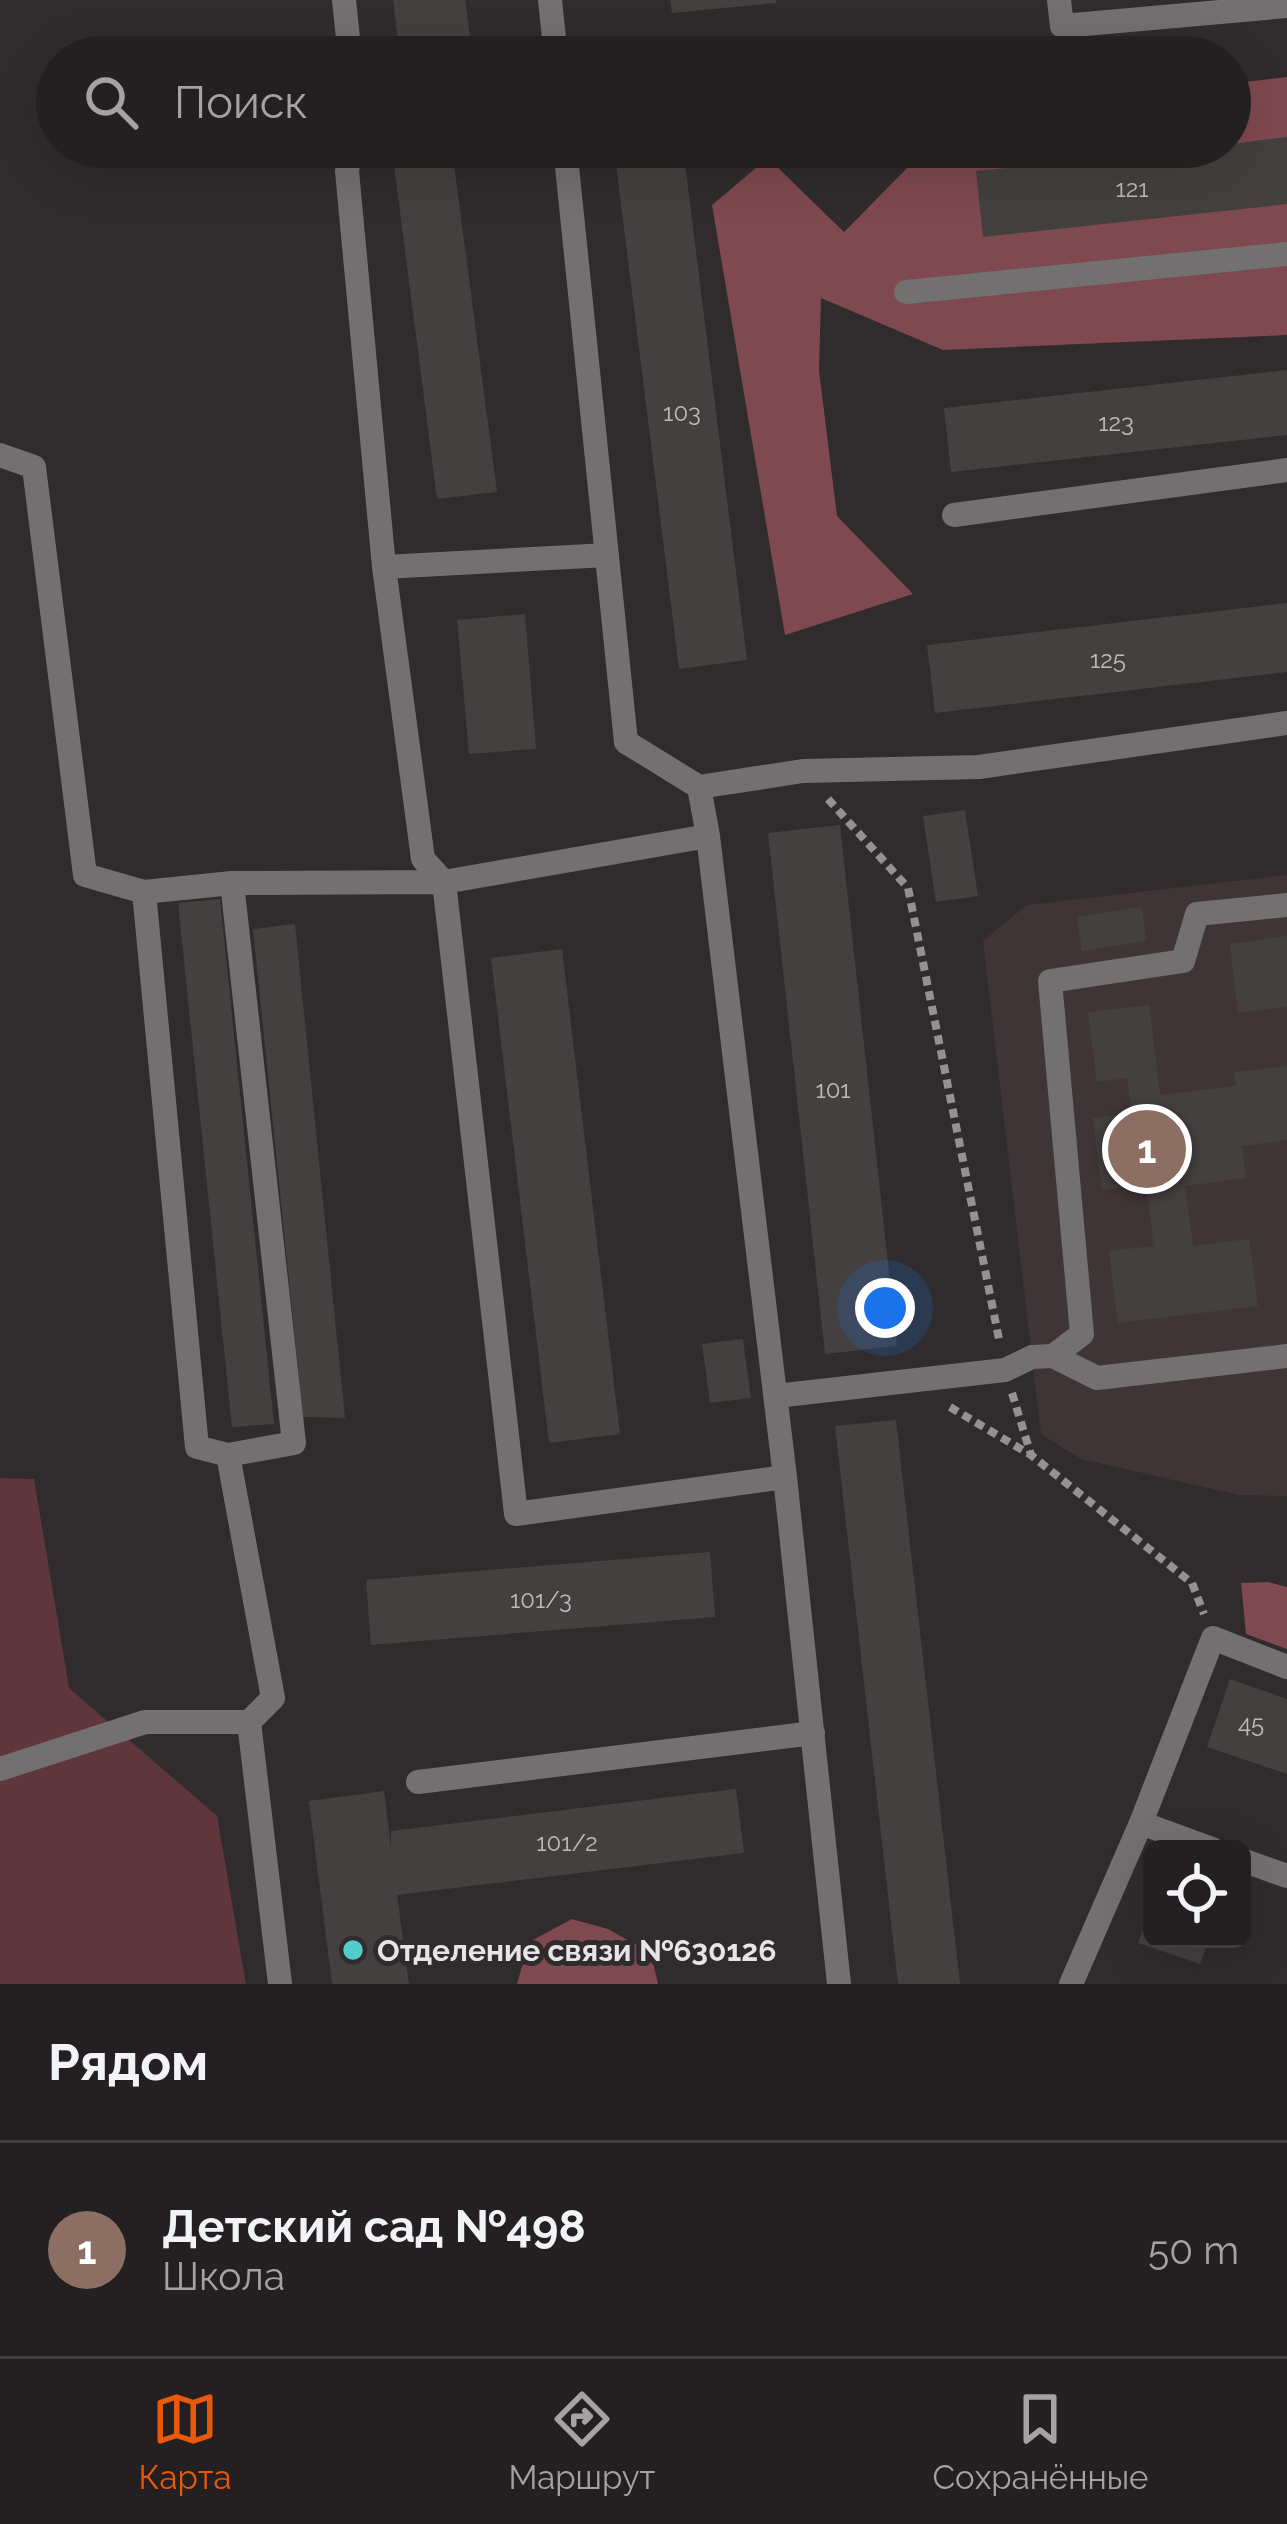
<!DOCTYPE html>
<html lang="ru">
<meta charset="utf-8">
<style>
:root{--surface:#242021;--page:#2c282a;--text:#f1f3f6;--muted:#a3a3a5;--line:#413e3f;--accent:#ea580c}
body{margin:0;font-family:Raleway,sans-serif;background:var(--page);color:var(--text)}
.controls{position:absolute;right:36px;bottom:36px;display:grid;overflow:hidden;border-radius:18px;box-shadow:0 12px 48px #0002}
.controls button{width:108px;height:108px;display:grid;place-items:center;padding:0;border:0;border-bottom:3px solid var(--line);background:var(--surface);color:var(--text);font:60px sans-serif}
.you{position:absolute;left:885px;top:1308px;width:42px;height:42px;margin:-30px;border:9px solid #fff;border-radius:50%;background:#1a73e8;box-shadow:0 0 0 18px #1a73e833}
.badge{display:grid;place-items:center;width:78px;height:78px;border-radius:50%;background:var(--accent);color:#fff;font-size:39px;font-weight:700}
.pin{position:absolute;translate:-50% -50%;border:6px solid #fff;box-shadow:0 3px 12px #0006}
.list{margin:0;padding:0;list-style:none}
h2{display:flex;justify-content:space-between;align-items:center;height:156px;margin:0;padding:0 48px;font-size:51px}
h2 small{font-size:39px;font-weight:400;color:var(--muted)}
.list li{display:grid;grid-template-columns:78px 1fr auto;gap:36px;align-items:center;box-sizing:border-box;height:216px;padding:0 48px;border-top:3px solid var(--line)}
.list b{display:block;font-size:45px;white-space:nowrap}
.list p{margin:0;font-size:39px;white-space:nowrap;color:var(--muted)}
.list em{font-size:39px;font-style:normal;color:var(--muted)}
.icon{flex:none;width:66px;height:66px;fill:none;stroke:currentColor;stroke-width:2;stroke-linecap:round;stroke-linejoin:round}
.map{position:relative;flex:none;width:1287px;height:1984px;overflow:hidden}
.search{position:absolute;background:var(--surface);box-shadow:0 12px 48px #0002;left:36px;right:36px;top:36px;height:132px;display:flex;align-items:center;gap:30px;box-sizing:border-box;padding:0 42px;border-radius:66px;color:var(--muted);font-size:45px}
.sheet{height:372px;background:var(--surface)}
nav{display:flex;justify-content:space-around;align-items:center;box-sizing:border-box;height:168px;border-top:3px solid var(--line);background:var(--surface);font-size:33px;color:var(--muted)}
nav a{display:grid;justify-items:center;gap:6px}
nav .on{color:var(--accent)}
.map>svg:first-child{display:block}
.built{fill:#403536}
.green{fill:#5f363b}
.forest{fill:#7e494f}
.building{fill:#454040}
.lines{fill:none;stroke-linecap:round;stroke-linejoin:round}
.path{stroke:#959191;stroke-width:8;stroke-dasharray:9 6;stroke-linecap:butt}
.service{stroke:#727070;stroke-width:24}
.minor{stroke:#727070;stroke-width:24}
.poi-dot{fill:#53cdca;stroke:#302b2c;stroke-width:4.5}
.labels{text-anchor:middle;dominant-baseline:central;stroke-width:10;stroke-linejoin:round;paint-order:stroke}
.number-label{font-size:24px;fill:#bebbbb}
.poi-label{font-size:30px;font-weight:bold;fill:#e7e4e4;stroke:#302b2c;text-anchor:start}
</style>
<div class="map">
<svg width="1287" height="1984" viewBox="0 0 1287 1984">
<rect width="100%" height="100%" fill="#302b2c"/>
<path class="built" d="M1287,875V1496L1239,1495L1081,1459L1041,1434L983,941L1027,905Z"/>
<path class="green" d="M0,1478L34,1479L69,1688L217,1816L246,1984H0Z"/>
<path class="forest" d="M1287,77V335L943,350L821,298L819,370L837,516L913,594L785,635L712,205L768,158L844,232L928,147H1230V84Z
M1268,1582L1287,1587V1649L1246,1634L1241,1583Z
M572,1919L608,1929L651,1953L658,1984H517L529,1942Z"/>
<path class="building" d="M393,0H465L473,57H400Z
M670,0H776V3L672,13Z
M1287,137V204L983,237L976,171L1230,147V144Z
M452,149L497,492L437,499L393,157Z
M684,155L747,660L679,669L616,164Z
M1287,370V435L951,472L944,408Z
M1287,603V672L935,713L927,645Z
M525,614L536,749L469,754L457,620Z
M965,810L978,896L936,902L923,816Z
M840,825L897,1346L825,1354L768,833Z
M220,899L274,1424L232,1427L178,903Z
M1142,907L1146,941L1082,951L1077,917Z
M295,924L345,1418L303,1417L253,929Z
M1287,936V1007L1238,1013L1230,944Z
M562,949L620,1434L549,1443L491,958Z
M1149,1005L1160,1095L1236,1086L1234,1072L1287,1066V1140L1242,1146L1246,1178L1185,1186L1193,1246L1249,1239L1258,1306L1118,1323L1109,1251L1154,1246L1146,1184L1102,1190L1093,1118L1132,1113L1127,1078L1097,1082L1088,1012Z
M743,1339L751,1398L710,1403L702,1344Z
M896,1420L960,1984H898L835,1426Z
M710,1552L715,1617L371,1645L366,1580Z
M1230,1679L1287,1699V1774L1207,1747Z
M736,1789L744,1853L397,1895L409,1984H332L309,1801L384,1791L391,1849V1831Z
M1152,1904V1939H1209L1200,1964L1138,1943Z"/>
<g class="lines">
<path class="path" d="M828,799L908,888L1000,1344
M1012,1393L1031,1455
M950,1407L1031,1455L1192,1583L1204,1614"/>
<path class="service" d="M344,0L350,57
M550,0L556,57
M1059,0L1062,26L1287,6
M351,147L347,171L384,567L423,859L444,882L516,1514L785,1477
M565,147L626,742L699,787L708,836L785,1477L839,1984
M906,292L1287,254
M0,455L34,467L85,875L144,892L232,883L444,882L708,836
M954,515L1287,470
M384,567L607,555
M699,787L803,771L979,767L1287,723
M144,892L197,1447L228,1455L273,1698L249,1722
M1287,905L1197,914L1183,961L1050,981L1082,1334L1053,1356L1097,1378L1287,1356
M776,1396L1005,1370L1032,1357L1053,1356
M228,1455L294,1443L232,883
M418,1782L813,1733
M1141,1823L1213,1638L1287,1667"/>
<path class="minor" d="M0,1769L145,1722H249L280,1984
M1242,1860L1287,1876
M1071,1984L1141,1823L1212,1849"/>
</g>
<circle class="poi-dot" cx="353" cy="1950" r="12"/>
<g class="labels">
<g class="number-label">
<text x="1132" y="188">121</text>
<text x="682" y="412">103</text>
<text x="1116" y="422">123</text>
<text x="1108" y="659">125</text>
<text x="833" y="1089">101</text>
<text x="541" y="1599">101/3</text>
<text x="1251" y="1723">45</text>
<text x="567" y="1842">101/2</text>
</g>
<g class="poi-label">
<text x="377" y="1950">Отделение связи №630126</text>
</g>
</g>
</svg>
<div class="controls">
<button><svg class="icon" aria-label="locate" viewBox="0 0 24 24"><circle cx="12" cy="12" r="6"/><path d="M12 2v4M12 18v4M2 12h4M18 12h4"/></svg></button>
</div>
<div class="you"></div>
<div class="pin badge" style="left:1147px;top:1149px;background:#8d6e63">1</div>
<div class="search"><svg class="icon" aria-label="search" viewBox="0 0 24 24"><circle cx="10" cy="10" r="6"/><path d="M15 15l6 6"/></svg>Поиск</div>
</div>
<section class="sheet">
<h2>Рядом<small></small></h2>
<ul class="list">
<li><span class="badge" style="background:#8d6e63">1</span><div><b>Детский сад №498</b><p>Школа</p></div><em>50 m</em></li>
</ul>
</section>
<nav>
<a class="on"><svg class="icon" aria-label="map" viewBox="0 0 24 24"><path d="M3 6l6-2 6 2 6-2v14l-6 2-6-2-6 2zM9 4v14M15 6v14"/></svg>Карта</a>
<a><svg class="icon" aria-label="directions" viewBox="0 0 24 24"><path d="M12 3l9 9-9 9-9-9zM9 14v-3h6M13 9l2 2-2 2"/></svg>Маршрут</a>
<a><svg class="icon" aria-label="saved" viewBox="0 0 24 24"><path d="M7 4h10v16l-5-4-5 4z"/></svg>Сохранённые</a>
</nav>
